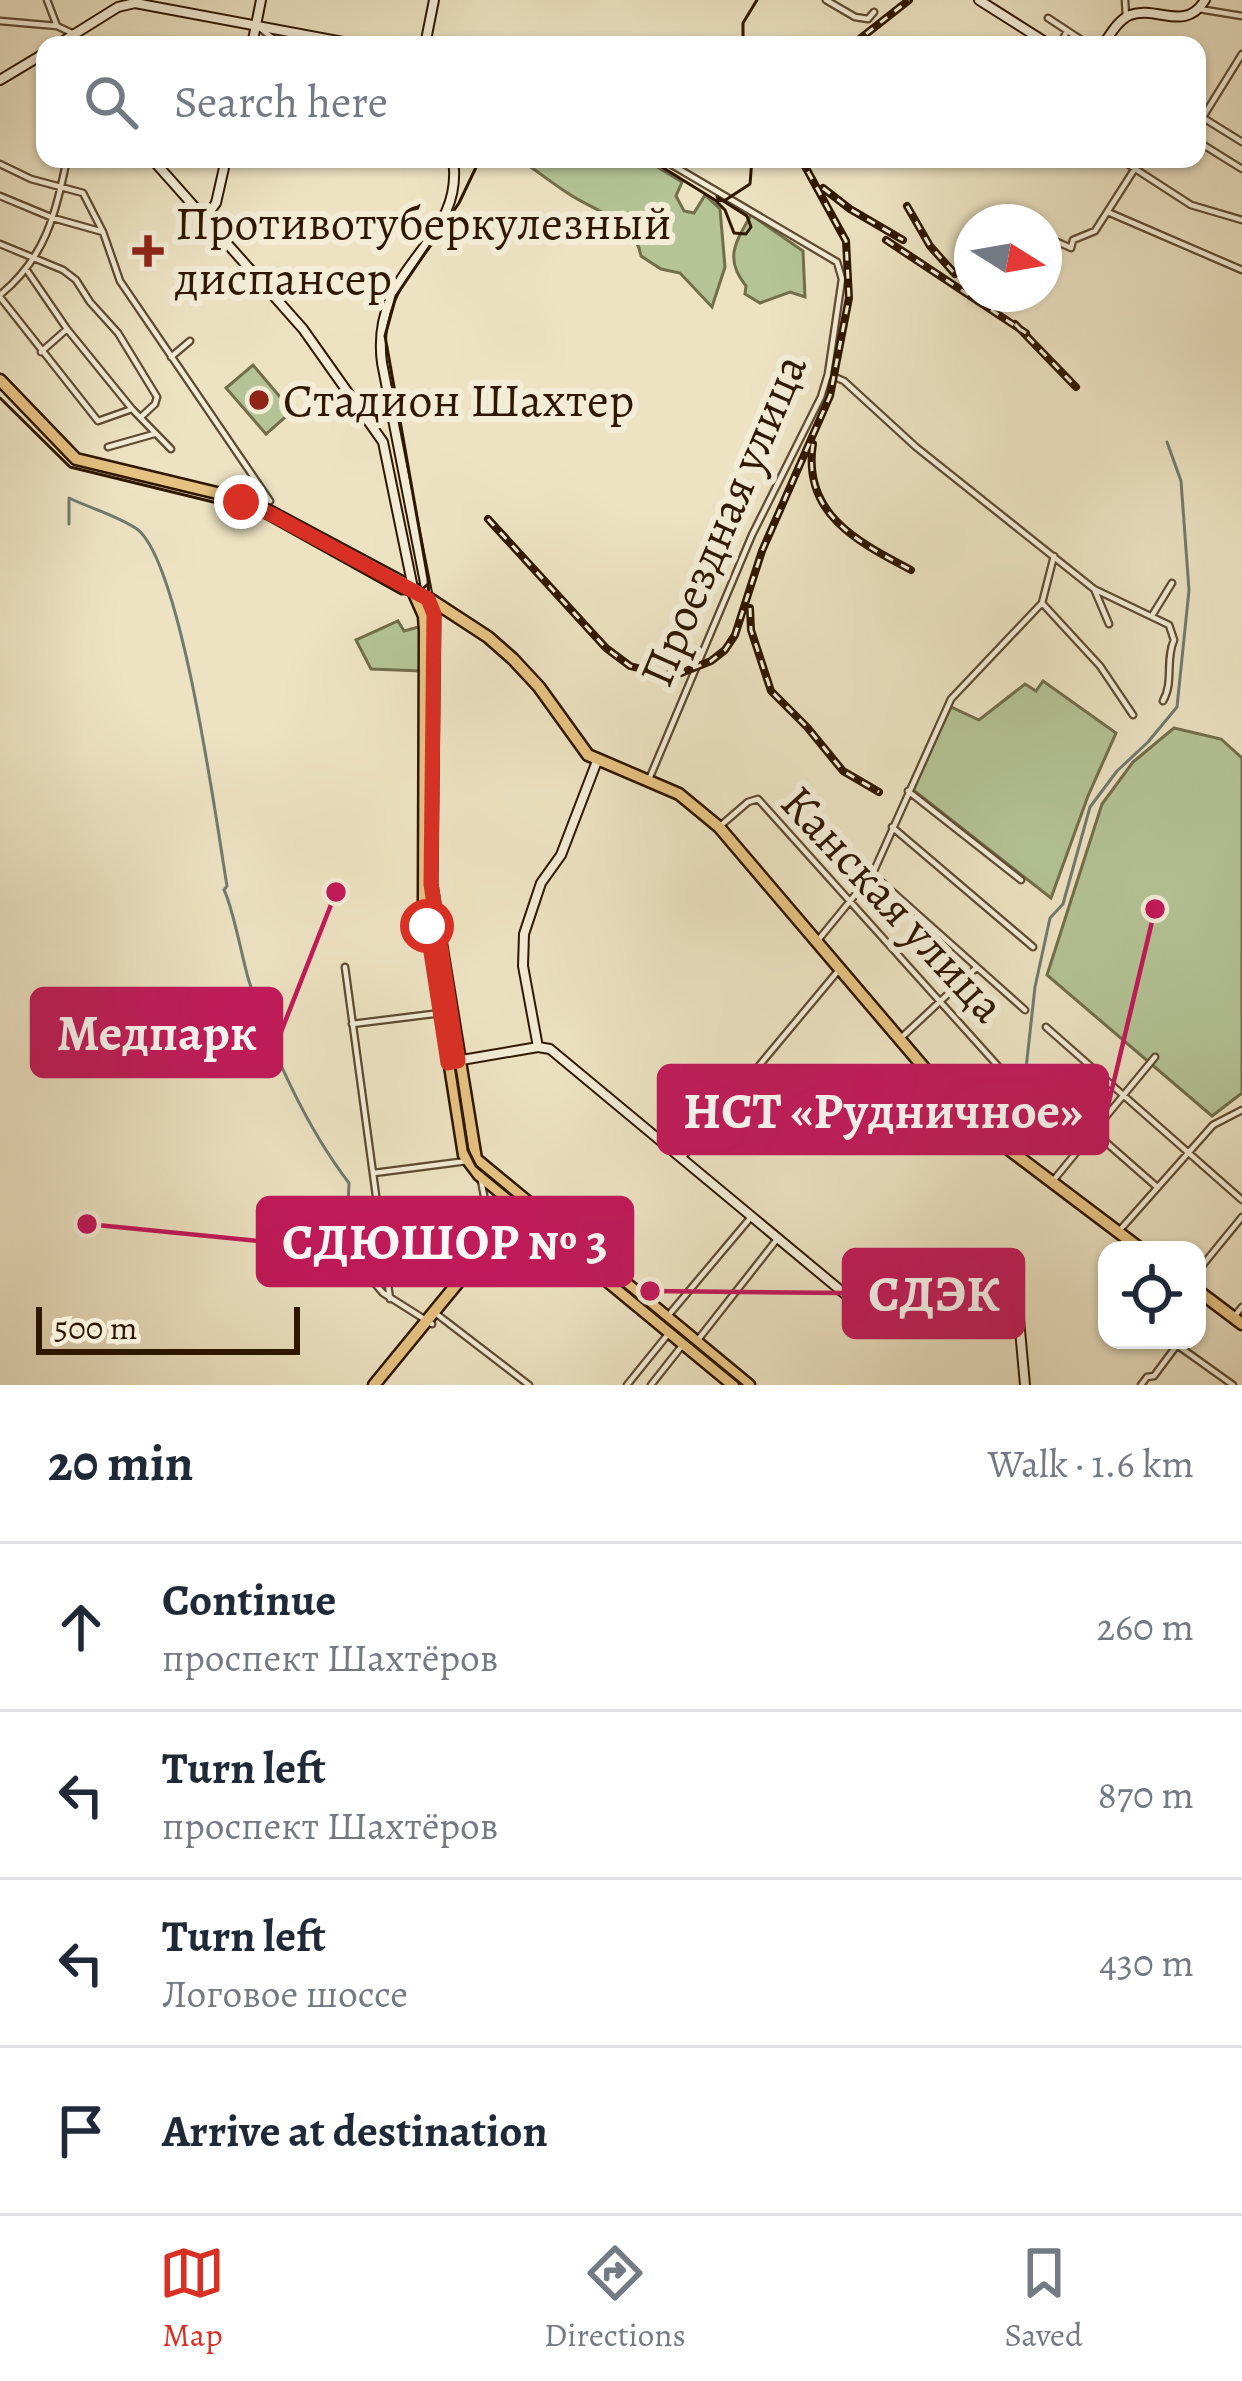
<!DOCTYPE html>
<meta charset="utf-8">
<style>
:root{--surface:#fff;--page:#f2f2f3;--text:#1f2937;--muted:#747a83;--line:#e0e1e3;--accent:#d93025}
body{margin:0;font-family:Alegreya,serif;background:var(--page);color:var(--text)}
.controls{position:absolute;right:36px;bottom:36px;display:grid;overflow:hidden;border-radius:24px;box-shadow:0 3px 9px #0004}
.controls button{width:108px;height:108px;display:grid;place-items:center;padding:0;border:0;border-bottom:3px solid var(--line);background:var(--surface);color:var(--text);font:60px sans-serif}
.compass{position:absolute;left:954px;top:204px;width:108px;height:108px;border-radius:50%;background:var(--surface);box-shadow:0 3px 9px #0004;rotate:101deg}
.scale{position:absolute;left:36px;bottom:30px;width:264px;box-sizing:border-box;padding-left:12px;border:6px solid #2f1700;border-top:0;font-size:33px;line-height:42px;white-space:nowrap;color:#2f1700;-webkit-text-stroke:9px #f3edd8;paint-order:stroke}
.stop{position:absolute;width:36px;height:36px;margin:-27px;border:9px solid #d93025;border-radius:50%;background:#fff}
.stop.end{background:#d93025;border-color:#fff;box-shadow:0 3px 12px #0008}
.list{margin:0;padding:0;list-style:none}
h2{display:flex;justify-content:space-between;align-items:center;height:156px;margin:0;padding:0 48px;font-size:51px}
h2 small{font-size:39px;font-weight:400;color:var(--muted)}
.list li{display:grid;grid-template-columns:78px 1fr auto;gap:36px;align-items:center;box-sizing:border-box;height:168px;padding:0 48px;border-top:3px solid var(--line)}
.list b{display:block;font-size:45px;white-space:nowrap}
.list p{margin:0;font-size:39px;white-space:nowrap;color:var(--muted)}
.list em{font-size:39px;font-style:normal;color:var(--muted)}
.icon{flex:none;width:66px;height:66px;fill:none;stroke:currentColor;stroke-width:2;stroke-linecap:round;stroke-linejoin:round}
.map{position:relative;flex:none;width:1242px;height:1385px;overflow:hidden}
.search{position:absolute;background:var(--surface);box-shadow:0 3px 9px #0004;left:36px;right:36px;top:36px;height:132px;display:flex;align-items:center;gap:30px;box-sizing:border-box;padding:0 42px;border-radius:24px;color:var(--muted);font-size:45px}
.sheet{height:828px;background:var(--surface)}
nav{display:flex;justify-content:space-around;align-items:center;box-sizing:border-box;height:168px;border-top:3px solid var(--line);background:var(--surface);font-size:33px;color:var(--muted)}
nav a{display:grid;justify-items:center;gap:6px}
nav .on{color:var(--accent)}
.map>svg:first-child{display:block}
.green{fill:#b4c496;stroke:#726e4b;stroke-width:3}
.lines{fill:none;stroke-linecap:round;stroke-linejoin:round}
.stream{stroke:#707b70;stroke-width:3}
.street-casing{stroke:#5e4a31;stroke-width:9}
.secondary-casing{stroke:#2f1700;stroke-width:12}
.primary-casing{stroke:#2f1700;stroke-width:15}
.street{stroke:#f3edd8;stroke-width:4.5}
.secondary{stroke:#f3edd8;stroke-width:8}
.primary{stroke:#e6c282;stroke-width:10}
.tram{stroke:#2f1700;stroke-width:3}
.rail-casing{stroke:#2f1700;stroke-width:8}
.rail{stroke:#f3edd8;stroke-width:3;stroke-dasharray:9;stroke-linecap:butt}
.route{stroke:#d93025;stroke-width:15}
.poi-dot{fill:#8f2418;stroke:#f3edd8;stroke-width:4.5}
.labels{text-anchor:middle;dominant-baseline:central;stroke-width:12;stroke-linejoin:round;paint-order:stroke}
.poi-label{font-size:48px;fill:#2f1700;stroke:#f3edd8;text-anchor:start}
.street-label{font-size:48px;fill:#2f1700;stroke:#f3edd8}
.leader{fill:none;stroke:#c2185b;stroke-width:4.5}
.callout-dot{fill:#c2185b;stroke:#f3edd8;stroke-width:4.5}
.callout{fill:#c2185b;stroke:#c2185b;stroke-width:4.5}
.callout-label{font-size:51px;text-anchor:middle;font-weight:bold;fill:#fff}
</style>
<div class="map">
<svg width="1242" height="1385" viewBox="0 0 1242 1385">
<rect width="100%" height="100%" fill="#ede3c3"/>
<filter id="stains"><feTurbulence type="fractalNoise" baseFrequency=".00167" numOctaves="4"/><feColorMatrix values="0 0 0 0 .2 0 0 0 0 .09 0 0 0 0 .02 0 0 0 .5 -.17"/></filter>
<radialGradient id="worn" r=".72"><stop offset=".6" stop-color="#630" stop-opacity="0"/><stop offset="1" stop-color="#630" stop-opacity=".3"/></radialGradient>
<path class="green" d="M533,159H644L682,182L676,196L684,211L694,213L705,195L720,209L725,267L712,307L680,273L661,269L641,256C635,220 596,212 569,194C555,185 542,175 528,165Z
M751,215L803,251L805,297L790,292L760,303L745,294L746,286C724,259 735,243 751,215Z
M253,365L292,411L266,434L226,388Z
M398,621L404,631L422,626L421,671L371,669L356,640Z
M1043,681L1116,733L1088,796L1051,898L912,789L951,707L979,720L1025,684L1036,691Z
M1174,728L1221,739L1242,758V1093L1212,1116L1047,975L1102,804L1133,762Z"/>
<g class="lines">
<path class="stream" d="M69,524V498C90,508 118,516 137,529C182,563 217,827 227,886L224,890C233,907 242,958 249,981C270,1048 306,1127 349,1183L346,1247
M1018,1141L1035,987L1050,918L1063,904L1090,807L1117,771L1148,742L1177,707L1189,590L1181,481L1167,442"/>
<defs>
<path id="street" d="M47,0L57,26L74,34
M826,0L855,17L868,19L874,12
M1125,0L1126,17
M1199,9L1242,16
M1048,18L1089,45
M0,21L57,26
M260,28L281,45
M1060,45L1067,31
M1197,114L1242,142
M1203,117L1242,54
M1197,141L1242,169
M437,159L454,165
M1120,159L1191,205L1242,220
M0,164L31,179L83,193L103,232
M0,196L53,218L103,232L120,281L270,501
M1110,213L1242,270
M1044,236L1071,248L1073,240L1095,231L1141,159
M0,244L63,270L76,280L90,302L118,333L157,397L155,404L142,416
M28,272L67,329L132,409
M0,295C46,257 55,215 67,159
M0,297L98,421L132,409L171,449
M41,352L67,329
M171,357L190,341
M828,374L844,381L916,447L1094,589L1169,625L1174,640C1165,660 1174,682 1163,701
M108,447L154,434
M1095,591L1109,624
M1042,603L1100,666L1133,715
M1153,614L1172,583
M650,777L752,535L821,397L828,374L842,279L837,262L662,159
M908,791L1021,880
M719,827L748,802L758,799L1015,1085
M892,827L1033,947
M821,828L1025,1010
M819,939L873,873L951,699L1042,603L1054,556
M345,967L390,1299
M352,1024L441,1013
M1046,1027L1242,1200
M902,1037L977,967
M1036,1081L1157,1187
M682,1158L838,971
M374,1173L467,1161
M1052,1182L1155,1057
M1119,1231L1213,1125L1242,1110
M346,1249L381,1239
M478,1251L487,1212L481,1180
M329,1264L346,1249L383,1293L432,1324
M1197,1272L1242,1217
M434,1312L529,1385
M667,1317L752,1216
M1233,1318L1242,1307
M697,1341L778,1238
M627,1385L669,1333
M651,1385L681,1347
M1141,1385L1147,1377L1154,1376L1177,1345L1233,1385"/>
<path id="secondary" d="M979,0L1050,45
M74,34L80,45
M57,45L118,7L135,3L359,45
M252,45L261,0
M425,45L434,0
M1103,45C1110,35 1118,20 1130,15C1157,5 1185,33 1205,0
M0,80L45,53
M152,159L303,329L383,442L413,588
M205,218L216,203L226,159
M428,598L382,363C369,264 466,244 453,159
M538,1047L523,966L524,934L541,883L561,855L597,761
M456,1061L538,1047L550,1049L875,1319L889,1323L1019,1319L1025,1385"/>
<path id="primary" d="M0,380L76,459L250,501L413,588L488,637L513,659L539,687L588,755L679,794L719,827L966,1117L1142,1250
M413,591L424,616L425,631L424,901L464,1155L479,1175L733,1385
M430,602L434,614L431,884L476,1159L749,1385
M1197,1290L1242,1324
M374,1385L524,1202"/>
</defs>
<use href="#street" class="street-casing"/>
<use href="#secondary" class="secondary-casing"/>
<use href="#primary" class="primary-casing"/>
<use href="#street" class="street"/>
<use href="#secondary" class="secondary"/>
<use href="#primary" class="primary"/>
<path class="tram" d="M743,45V23L757,0
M480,159L459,203L396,296L385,336L428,579L431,645L428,891L468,1150L476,1166L742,1385
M649,159L715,200L724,201L750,184L752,159
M715,200L725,210L734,233L746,234L751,227L747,216L717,197
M0,398L70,467L254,512L401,594H417L428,584"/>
<defs>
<path id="rail" d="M852,45L909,0
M823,188L850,209L903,240
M907,206L930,246L955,274
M886,240L1026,333
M1015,324L1076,387
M813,444C802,514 858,542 911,570
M488,519L606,648L630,666L665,675L681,673L711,661L725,650L735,635L762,551L830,396L849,298L846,241L801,159
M750,608L751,630L771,691L807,727L843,771L879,792"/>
</defs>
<use href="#rail" class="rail-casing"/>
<use href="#rail" class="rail"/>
</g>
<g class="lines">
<path class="route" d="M241,502L273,515L428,599L434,614L431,884L458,1061L448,1063L427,926"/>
</g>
<g class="poi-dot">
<path d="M142 233h12v12h12v12h-12v12h-12v-12h-12v-12h12z"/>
<circle cx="259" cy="400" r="12"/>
</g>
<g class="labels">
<g class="poi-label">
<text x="175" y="223">Противотуберкулезный<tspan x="175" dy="55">диспансер</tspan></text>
<text x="283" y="400">Стадион Шахтер</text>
</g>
<g class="street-label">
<text transform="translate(723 520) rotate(-67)">Проездная улица</text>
<text transform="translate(893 904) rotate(47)">Канская улица</text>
</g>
</g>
<path class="leader" d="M336 892L281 1032M1155 909L1107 1110M87 1224L258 1241M650 1291L844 1293"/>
<g class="callout-dot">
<circle cx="336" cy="892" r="12"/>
<circle cx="1155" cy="909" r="12"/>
<circle cx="87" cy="1224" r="12"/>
<circle cx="650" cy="1291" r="12"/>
</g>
<g class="callout">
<rect x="32" y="989" width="249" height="87" rx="12"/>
<rect x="659" y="1066" width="448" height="87" rx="12"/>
<rect x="258" y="1198" width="374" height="87" rx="12"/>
<rect x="844" y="1250" width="179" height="87" rx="12"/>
</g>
<g class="callout-label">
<text x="157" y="1050">Медпарк</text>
<text x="883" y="1128">НСТ «Рудничное»</text>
<text x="445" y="1259">СДЮШОР № 3</text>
<text x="934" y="1311">СДЭК</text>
</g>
<rect width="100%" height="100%" filter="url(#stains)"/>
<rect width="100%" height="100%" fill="url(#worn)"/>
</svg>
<div class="controls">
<button><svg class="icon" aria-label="locate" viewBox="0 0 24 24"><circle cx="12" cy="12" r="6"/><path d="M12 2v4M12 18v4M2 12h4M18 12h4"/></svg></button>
</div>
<svg class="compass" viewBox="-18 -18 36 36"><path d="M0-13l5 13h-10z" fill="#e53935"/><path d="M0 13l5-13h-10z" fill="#747a83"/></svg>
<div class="scale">500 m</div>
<div class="stop" style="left:427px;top:926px"></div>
<div class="stop end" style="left:241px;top:502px"></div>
<div class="search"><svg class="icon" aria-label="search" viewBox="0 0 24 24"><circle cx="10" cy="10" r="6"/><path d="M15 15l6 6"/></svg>Search here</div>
</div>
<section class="sheet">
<h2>20 min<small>Walk · 1.6 km</small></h2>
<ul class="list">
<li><svg class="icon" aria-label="ahead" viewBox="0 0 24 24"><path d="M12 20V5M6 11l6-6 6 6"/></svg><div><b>Continue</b><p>проспект Шахтёров</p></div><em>260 m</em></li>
<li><svg class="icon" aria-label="left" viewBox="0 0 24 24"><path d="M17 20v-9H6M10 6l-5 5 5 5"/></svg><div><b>Turn left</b><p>проспект Шахтёров</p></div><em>870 m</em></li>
<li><svg class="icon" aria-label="left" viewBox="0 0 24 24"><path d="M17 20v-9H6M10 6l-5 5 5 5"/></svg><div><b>Turn left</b><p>Логовое шоссе</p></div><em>430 m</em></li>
<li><svg class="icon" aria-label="arrive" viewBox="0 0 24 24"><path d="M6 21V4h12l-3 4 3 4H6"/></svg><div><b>Arrive at destination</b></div></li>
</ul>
</section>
<nav>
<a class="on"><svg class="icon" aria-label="map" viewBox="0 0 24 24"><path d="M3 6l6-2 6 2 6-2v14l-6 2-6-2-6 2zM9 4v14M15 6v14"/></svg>Map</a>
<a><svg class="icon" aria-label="directions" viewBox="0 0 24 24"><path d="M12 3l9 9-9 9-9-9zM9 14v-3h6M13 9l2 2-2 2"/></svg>Directions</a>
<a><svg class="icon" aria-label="saved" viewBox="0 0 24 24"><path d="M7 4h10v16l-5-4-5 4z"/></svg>Saved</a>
</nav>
